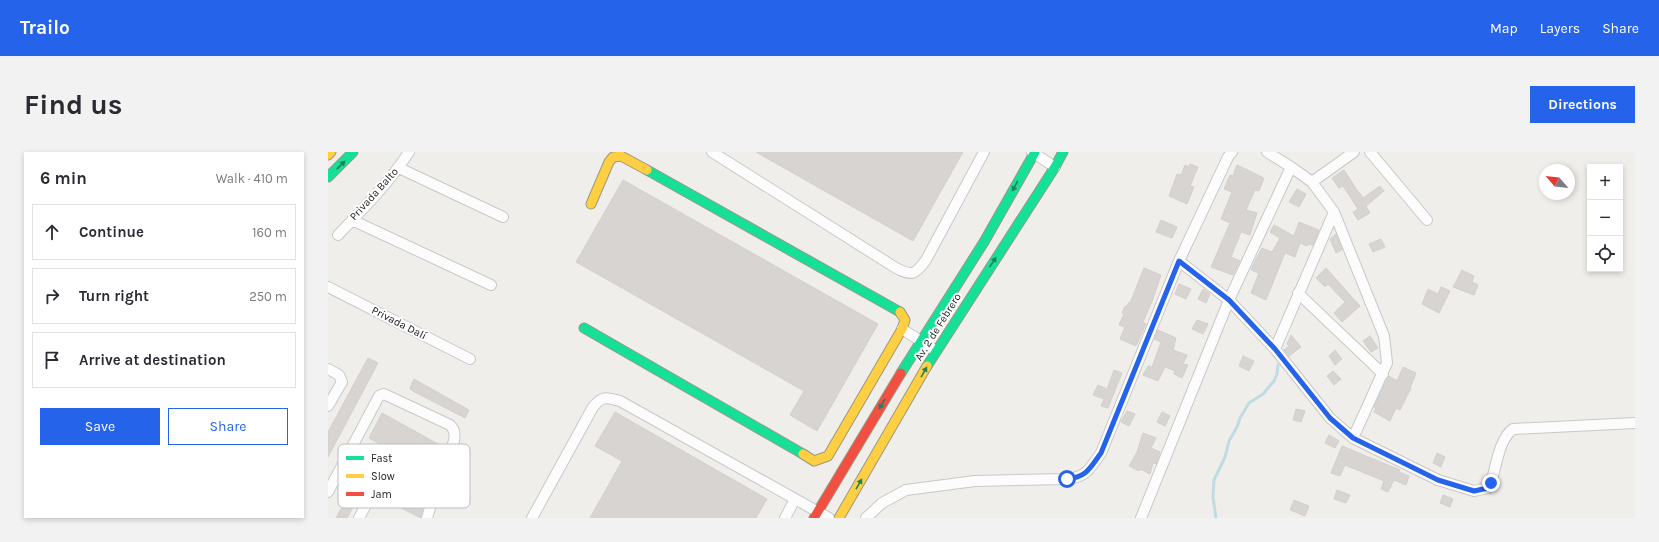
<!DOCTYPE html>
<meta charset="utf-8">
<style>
:root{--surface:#fff;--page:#f2f2f3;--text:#2b2b33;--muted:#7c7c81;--line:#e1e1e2;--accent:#2563eb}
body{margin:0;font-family:Karla,sans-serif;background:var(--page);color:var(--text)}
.controls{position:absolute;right:12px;top:12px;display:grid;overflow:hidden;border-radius:0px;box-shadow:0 2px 6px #0003}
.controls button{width:36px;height:36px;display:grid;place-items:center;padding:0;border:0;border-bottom:1px solid var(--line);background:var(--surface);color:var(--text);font:20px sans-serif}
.compass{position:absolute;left:1211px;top:12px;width:36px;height:36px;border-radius:50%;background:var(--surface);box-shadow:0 2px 6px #0003;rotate:298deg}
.stop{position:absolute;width:12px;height:12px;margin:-9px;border:3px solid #2563eb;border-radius:50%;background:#fff}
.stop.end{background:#2563eb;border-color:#fff;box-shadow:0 1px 4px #0008}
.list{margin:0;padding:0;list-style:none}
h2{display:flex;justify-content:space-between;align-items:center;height:52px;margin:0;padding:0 16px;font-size:17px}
h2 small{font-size:13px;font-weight:400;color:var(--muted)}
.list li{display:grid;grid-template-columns:26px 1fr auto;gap:12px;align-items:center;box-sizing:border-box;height:56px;margin:0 8px 8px;padding:0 8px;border:1px solid var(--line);border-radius:0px}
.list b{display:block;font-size:15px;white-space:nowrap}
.list em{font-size:13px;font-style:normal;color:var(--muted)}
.actions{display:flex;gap:8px;padding:12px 16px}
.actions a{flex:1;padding:9px 0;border:1px solid var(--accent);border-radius:0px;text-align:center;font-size:14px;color:var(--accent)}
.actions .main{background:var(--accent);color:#fff}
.icon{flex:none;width:22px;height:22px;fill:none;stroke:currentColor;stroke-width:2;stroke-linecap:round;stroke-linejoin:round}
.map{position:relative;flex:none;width:1307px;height:366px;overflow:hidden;border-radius:0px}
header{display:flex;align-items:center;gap:24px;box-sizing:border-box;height:56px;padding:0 20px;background:var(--accent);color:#fff}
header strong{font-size:19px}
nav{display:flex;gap:22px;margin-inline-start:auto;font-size:14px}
.intro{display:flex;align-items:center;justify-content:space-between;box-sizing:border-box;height:96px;padding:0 24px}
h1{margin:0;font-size:28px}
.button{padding:10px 18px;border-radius:0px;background:var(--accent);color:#fff;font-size:14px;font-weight:700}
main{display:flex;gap:24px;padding:0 24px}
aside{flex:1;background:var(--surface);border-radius:0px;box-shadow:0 2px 6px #0003}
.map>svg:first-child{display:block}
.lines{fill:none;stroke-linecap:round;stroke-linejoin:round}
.stream{stroke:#bfdbe3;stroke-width:3}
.building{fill:#d7d4d2;stroke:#d3d0cc}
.street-casing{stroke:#c9c8c7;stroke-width:12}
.fast-casing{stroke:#999a82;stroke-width:11}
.slow-casing{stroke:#999a82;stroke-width:11}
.jam-casing{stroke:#999a82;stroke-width:11}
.street{stroke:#fdfcfc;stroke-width:10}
.fast{stroke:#16e098;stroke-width:9}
.slow{stroke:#ffcf43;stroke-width:9}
.jam{stroke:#f24e42;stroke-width:9}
.oneway{fill:#1c815d}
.route{stroke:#2563eb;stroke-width:5}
.labels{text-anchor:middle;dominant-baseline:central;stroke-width:4;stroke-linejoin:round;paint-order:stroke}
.street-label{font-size:11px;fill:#222;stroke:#fff}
.key{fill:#fff;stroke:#bdbdbd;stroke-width:1}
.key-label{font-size:11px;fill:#222}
</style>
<header>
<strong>Trailo</strong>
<nav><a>Map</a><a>Layers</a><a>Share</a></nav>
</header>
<div class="intro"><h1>Find us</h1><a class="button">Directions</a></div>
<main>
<aside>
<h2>6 min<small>Walk · 410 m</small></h2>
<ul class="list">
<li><svg class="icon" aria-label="ahead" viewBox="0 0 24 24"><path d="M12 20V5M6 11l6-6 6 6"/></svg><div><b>Continue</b></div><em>160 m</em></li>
<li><svg class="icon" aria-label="right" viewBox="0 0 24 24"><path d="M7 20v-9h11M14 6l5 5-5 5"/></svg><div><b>Turn right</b></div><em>250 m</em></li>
<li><svg class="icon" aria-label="arrive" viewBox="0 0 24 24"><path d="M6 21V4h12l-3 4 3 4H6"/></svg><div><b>Arrive at destination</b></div></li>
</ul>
<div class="actions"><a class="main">Save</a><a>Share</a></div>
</aside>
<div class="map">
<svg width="1307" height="366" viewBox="0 0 1307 366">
<rect width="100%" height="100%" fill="#f0eeeb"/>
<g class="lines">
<path class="stream" d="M888,366L885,345L886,328L897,305L901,289L909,275L912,266L921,251L935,242L946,229L949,222L950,213"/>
</g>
<path class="building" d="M428,0H635L585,89Z
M862,12L870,15L862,34L866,35L859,52L841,44L849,22L853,23L857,13L861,15Z
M909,13L936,26L931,39L927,38L918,58L929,61L922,83L913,80L903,105L912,109L905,123L883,115L902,71L893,67L904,40L896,37L902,23L905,24Z
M1016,18L1031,41H1032L1035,46L1052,34L1056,39L1038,54L1042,61L1030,68L1025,60L1030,57L1015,34L1011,36L1004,26Z
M295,28L550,172L489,279L462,263L476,239L248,110Z
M969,37L978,42L971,55L961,50Z
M833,68L849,75L844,86L828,80Z
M971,70L991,78L985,93L980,92L979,94L972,91L967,105L957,101L938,148L923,141L931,121L923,118L928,107L934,96L944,100L952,86L942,80L946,73L966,84Z
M1008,82L1014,98L1008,101L1002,87Z
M1053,87L1057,95L1045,100L1041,92Z
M816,116L833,123L825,147L815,170L818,172L808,194L792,187L797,175L791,173L796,162L794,161L797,154H799L801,150L802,151Z
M998,116L1032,154L1014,170L1006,161L1017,150L1000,132L997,135L988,126Z
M1134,118L1146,124L1144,130L1150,133L1146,143L1125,135Z
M851,132L863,137L858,147L847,142Z
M1113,135L1122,139L1111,161L1094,152L1100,137L1110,142Z
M875,137L882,142L878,151L870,147Z
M869,168L880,172L875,182L864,177Z
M830,178L848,186L845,198L859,203L855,212L860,213L854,226L846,222L847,219L837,215L830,229L815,223L820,214L824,215L833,190L826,187Z
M963,183L973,195L961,204L956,198L961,194L959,192Z
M1042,184L1050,196L1043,200L1035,189Z
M1007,198L1014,207L1007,213L1001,204Z
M915,204L926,209L921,219L911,214Z
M40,206L50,211L0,305V280Z
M1075,215L1088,221L1082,236H1083L1072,258L1068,256L1062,269L1046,260L1048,256L1046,255L1059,227L1061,224L1069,229Z
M786,218L794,221L780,256L773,254L776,247L765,243L770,233L779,237Z
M1005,219L1013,227L1006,233L999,224Z
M86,227L141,258L137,266L83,238L82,236Z
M968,257L977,259L973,270L965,268Z
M799,259L807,262L801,274L793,270Z
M287,260L439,347L428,366H262L294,309L267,294Z
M834,260L842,264L837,274L829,270Z
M54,261L110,292L100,315L90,313L41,286Z
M815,281L828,286L823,296L832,300L828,312L825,311L822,322L812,317L811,319L801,314L809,300Z
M1001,283L1011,289L1007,296L997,291Z
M1014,294L1072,318L1071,320L1081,324L1078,333L1066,328L1060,340L1053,337L1056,329L1017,313L1012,324L1003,321Z
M1109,301L1117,305L1113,315L1105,311Z
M35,316L44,320L35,337L19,366H8Z
M1009,338L1022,343L1018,351L1006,347Z
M73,343L95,355L93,366L67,353Z
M1115,343L1125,347L1122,355L1112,351Z
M966,348L981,354L977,364L962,358Z"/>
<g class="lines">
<defs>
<path id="street" d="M384,0L568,116C584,124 587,123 598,108L656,0
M704,0L727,15
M939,0L963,15L984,30L1006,60L1056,184L1059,211L1025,286
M1042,0L1099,68
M71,16L175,65
M984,30L1026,0
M24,68L163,133
M10,83C35,57 61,31 81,0
M851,109L901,148L947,197L1002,266L1025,286L1110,328L1146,339L1160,336L1163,331C1168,315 1171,287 1185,277L1307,271
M0,135L142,207
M970,141L1055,222
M574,177L608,199
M947,197L1006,60
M0,217L11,223L14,230L0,254
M20,300L107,339
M0,340L51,244L56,242L122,273C127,278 127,282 126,289L107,339L99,366
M31,366L57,317
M204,366L265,255C274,244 278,245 292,249L501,366
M457,366L467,347
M538,366L554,351L578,338L647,329L739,327C759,325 762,316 773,301L851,109L900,5L904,0
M813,366L901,148L963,15"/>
<path id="fast" d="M319,18L572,160
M0,25L25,0
M256,176L475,302
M599,214L727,15L735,0
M573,221L656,90L707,0"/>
<path id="slow" d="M0,3L3,0
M263,52L281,10L285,5L293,4L319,18
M475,302L486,309L500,304L574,177L577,168L572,160
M511,366L599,214"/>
<path id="jam" d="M486,366L573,221"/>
</defs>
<use href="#street" class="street-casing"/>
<use href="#fast" class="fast-casing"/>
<use href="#slow" class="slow-casing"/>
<use href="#jam" class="jam-casing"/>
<use href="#street" class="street"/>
<use href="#fast" class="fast"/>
<use href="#slow" class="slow"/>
<use href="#jam" class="jam"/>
</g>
<defs><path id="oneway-solid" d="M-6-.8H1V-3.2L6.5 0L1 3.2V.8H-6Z"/></defs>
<g class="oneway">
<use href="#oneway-solid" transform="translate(13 13) rotate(-44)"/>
<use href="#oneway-solid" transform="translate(687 34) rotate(119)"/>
<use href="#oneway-solid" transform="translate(665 110) rotate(-57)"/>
<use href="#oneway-solid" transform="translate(596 220) rotate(-60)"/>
<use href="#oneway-solid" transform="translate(554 252) rotate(121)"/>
<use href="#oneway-solid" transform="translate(531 332) rotate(-60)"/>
</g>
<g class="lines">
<path class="route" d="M739,327C759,325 762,316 773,301L851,109L901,148L947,197L1002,266L1025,286L1110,328L1146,339L1160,336L1163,331"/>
</g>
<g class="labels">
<g class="street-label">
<text transform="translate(46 42) rotate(-48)">Privada Balto</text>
<text transform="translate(71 171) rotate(27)">Privada Dalí</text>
<text transform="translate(610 175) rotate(-58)">Av. 2 de Febrero</text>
</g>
</g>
<rect x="10" y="292" width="132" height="64" rx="6" class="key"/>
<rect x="18" y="304" width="18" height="4" fill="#16e098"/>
<rect x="18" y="322" width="18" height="4" fill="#ffcf43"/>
<rect x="18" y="340" width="18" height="4" fill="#f24e42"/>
<g class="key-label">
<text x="43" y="310">Fast</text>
<text x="43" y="328">Slow</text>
<text x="43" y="346">Jam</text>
</g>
</svg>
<div class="controls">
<button>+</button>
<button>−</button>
<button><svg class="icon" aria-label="locate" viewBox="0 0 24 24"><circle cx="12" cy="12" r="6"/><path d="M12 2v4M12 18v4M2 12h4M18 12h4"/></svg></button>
</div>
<svg class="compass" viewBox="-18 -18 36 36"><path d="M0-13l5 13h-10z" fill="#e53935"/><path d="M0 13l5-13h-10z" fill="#7c7c81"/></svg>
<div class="stop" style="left:739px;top:327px"></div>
<div class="stop end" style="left:1163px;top:331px"></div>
</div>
</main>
